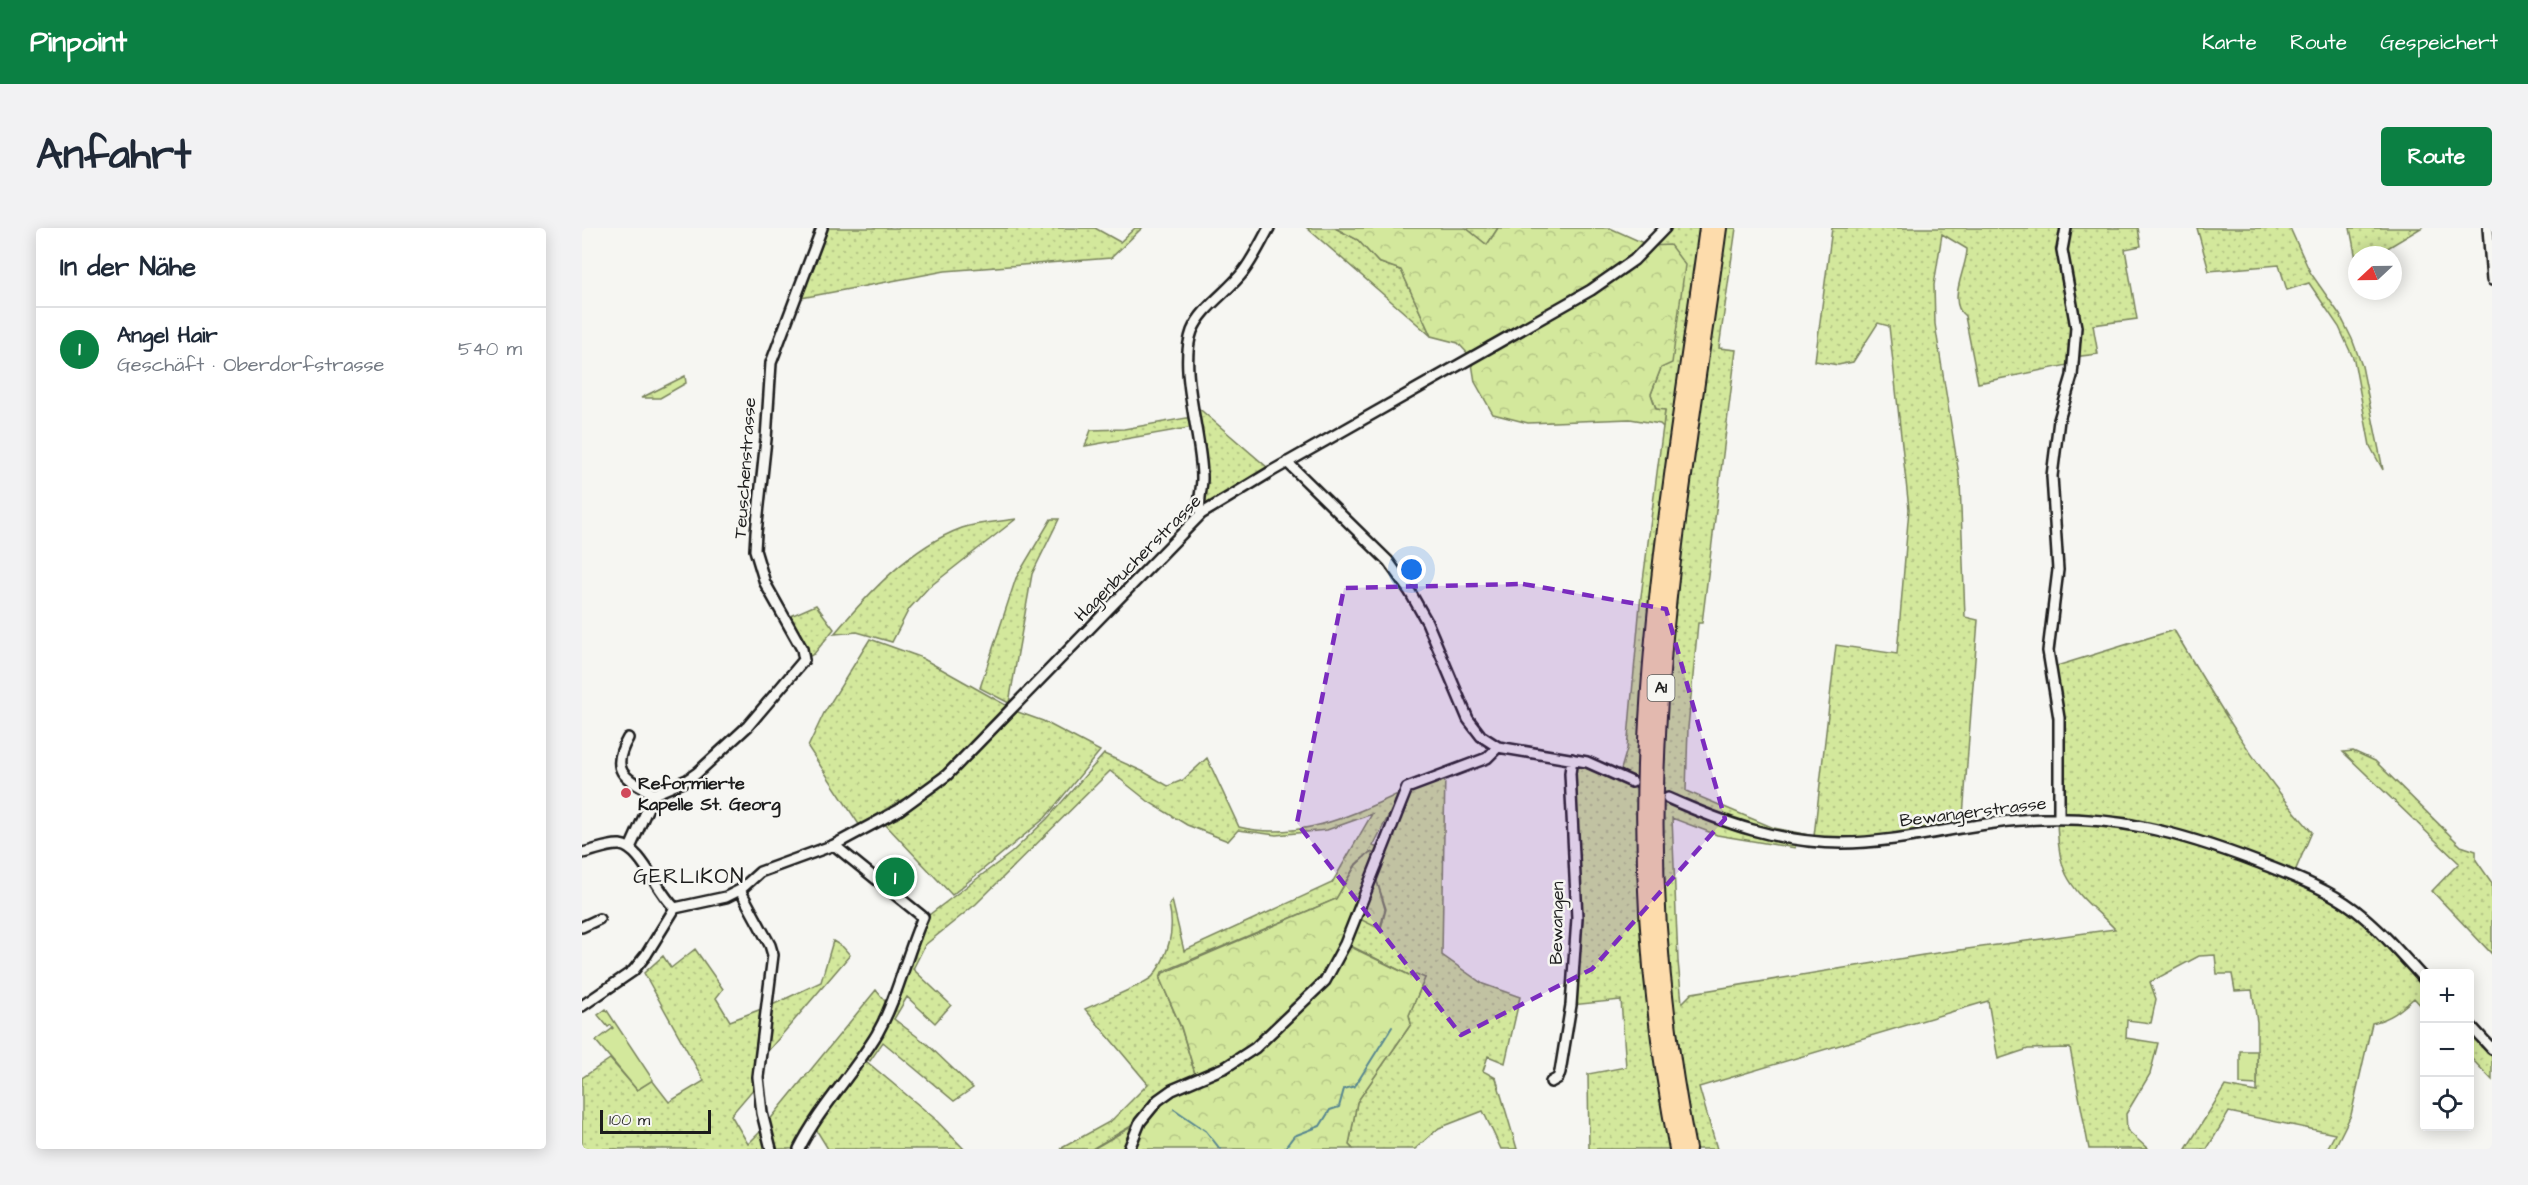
<!DOCTYPE html>
<html lang="de">
<meta charset="utf-8">
<style>
:root{--surface:#fff;--page:#f2f2f3;--text:#1f2937;--muted:#747a83;--line:#e0e1e3;--accent:#0b8043}
body{margin:0;font-family:"Architects Daughter",sans-serif;background:var(--page);color:var(--text)}
.controls{position:absolute;right:18px;bottom:18px;display:grid;overflow:hidden;border-radius:6px;box-shadow:0 3px 15px #0003}
.controls button{width:54px;height:54px;display:grid;place-items:center;padding:0;border:0;border-bottom:2px solid var(--line);background:var(--surface);color:var(--text);font:30px sans-serif}
.compass{position:absolute;left:1766px;top:18px;width:54px;height:54px;border-radius:50%;background:var(--surface);box-shadow:0 3px 15px #0003;rotate:248deg}
.scale{position:absolute;left:18px;bottom:15px;width:111px;box-sizing:border-box;padding-left:6px;border:3px solid #1c1c1c;border-top:0;font-size:16px;line-height:21px;white-space:nowrap;color:#1c1c1c;-webkit-text-stroke:4px #f6f6f2;paint-order:stroke}
.you{position:absolute;left:830px;top:342px;width:21px;height:21px;margin:-15px;border:4px solid #fff;border-radius:50%;background:#1a73e8;box-shadow:0 0 0 9px #1a73e833}
.badge{display:grid;place-items:center;width:39px;height:39px;border-radius:50%;background:var(--accent);color:#fff;font-size:20px;font-weight:700}
.pin{position:absolute;translate:-50% -50%;border:3px solid #fff;box-shadow:0 2px 6px #0006}
.list{margin:0;padding:0;list-style:none}
h2{display:flex;justify-content:space-between;align-items:center;height:78px;margin:0;padding:0 24px;font-size:26px}
h2 small{font-size:20px;font-weight:400;color:var(--muted)}
.list li{display:grid;grid-template-columns:39px 1fr auto;gap:18px;align-items:center;box-sizing:border-box;height:84px;padding:0 24px;border-top:2px solid var(--line)}
.list b{display:block;font-size:22px;white-space:nowrap}
.list p{margin:0;font-size:20px;white-space:nowrap;color:var(--muted)}
.list em{font-size:20px;font-style:normal;color:var(--muted)}
.icon{flex:none;width:33px;height:33px;fill:none;stroke:currentColor;stroke-width:2;stroke-linecap:round;stroke-linejoin:round}
.map{position:relative;flex:none;width:1910px;height:921px;overflow:hidden;border-radius:6px}
header{display:flex;align-items:center;gap:36px;box-sizing:border-box;height:84px;padding:0 30px;background:var(--accent);color:#fff}
header strong{font-size:28px}
nav{display:flex;gap:33px;margin-inline-start:auto;font-size:21px}
.intro{display:flex;align-items:center;justify-content:space-between;box-sizing:border-box;height:144px;padding:0 36px}
h1{margin:0;font-size:42px}
.button{padding:15px 27px;border-radius:6px;background:var(--accent);color:#fff;font-size:21px;font-weight:700}
main{display:flex;gap:36px;padding:0 36px}
aside{flex:1;background:var(--surface);border-radius:6px;box-shadow:0 3px 15px #0003}
.map>svg:first-child{display:block}
.grass{fill:url(#grass-dots);stroke:#78825c;stroke-width:1.5}
.forest{fill:url(#forest-crowns);stroke:#78825c;stroke-width:1.5}
.green{fill:#d3e89c;stroke:#78825c;stroke-width:1.5}
.lines{fill:none;stroke-linecap:round;stroke-linejoin:round}
.stream{stroke:#578690;stroke-width:2}
.minor-casing{stroke:#1c1c1c;stroke-width:14}
.highway-casing{stroke:#1c1c1c;stroke-width:18}
.minor{stroke:#f6f6f2;stroke-width:9}
.highway{stroke:#fddcac;stroke-width:14}
.marked{fill:#7b2cbf;fill-opacity:0.2;stroke:#7b2cbf;stroke-width:4.5;stroke-dasharray:12 8;stroke-linejoin:round}
.poi-dot{fill:#d1495b;stroke:#f6f6f2;stroke-width:2}
.labels{text-anchor:middle;dominant-baseline:central;stroke-width:5;stroke-linejoin:round;paint-order:stroke}
.shield{fill:#f6f6f2;stroke:#5d5d5c;stroke-width:1.5}
.shield-label{font-size:16px;font-weight:bold;fill:#1c1c1c}
.street-label{font-size:18px;fill:#1c1c1c;stroke:#f6f6f2}
.poi-label{font-size:18px;font-weight:bold;fill:#1c1c1c;stroke:#f6f6f2;text-anchor:start}
.quarter-label{font-size:21px;letter-spacing:1.5px;fill:#1c1c1c;stroke:#f6f6f2}
</style>
<header>
<strong>Pinpoint</strong>
<nav><a>Karte</a><a>Route</a><a>Gespeichert</a></nav>
</header>
<div class="intro"><h1>Anfahrt</h1><a class="button">Route</a></div>
<main>
<aside>
<h2>In der Nähe<small></small></h2>
<ul class="list">
<li><span class="badge">1</span><div><b>Angel Hair</b><p>Geschäft · Oberdorfstrasse</p></div><em>540 m</em></li>
</ul>
</aside>
<div class="map">
<svg width="1910" height="921" viewBox="0 0 1910 921">
<defs>
<pattern id="grass-dots" width="8" height="8" patternUnits="userSpaceOnUse" patternTransform="scale(1.5)"><rect width="8" height="8" fill="#d3e89c"/><path d="M2 2h.1M6 6h.1" fill="none" stroke="#b5c686" stroke-width="1.8" stroke-linecap="round"/></pattern>
<pattern id="forest-crowns" width="20" height="18" patternUnits="userSpaceOnUse" patternTransform="scale(1.5)"><rect width="20" height="18" fill="#d3e89c"/><path d="M2 6a3 3 0 1 1 6 0M12 15a3 3 0 1 1 6 0" fill="none" stroke="#b5c686"/></pattern>
</defs>
<rect width="100%" height="100%" fill="#f6f6f2"/>
<filter id="ink" filterUnits="userSpaceOnUse"><feTurbulence type="fractalNoise" baseFrequency=".0167" numOctaves="2"/><feDisplacementMap in="SourceGraphic" scale="12" xChannelSelector="R" yChannelSelector="G"/><feConvolveMatrix kernelMatrix="1 2 1 2 8 2 1 2 1" color-interpolation-filters="sRGB"/></filter>
<g filter="url(#ink)">
<path class="grass" d="M241,0H513L538,14L553,0H560L529,30L363,43L214,71Z
M725,0H753L776,12L796,34L819,42L849,108Z
M884,0H916L905,17Z
M1083,0H1154L1137,120L1154,122L1120,395H1116L1106,500L1104,563L1192,600L1232,608L1254,417L1315,426L1327,281L1307,98L1296,95L1271,134L1256,137L1233,133L1250,0H1556L1559,18L1543,21L1555,91L1511,97L1516,126L1491,129V136L1396,155L1383,88C1364,74 1385,40 1385,21L1360,6L1352,57L1353,96L1378,253L1383,389L1396,392L1380,601L1299,612L1214,613L1213,620L1135,607L1090,590L1096,733L1100,775L1110,765L1341,727L1533,701C1516,683 1496,670 1484,646C1466,607 1482,534 1477,490C1475,473 1471,456 1468,440L1592,402C1634,473 1675,542 1730,604L1711,648L1772,681L1842,751V781L1832,770C1818,783 1808,791 1790,795L1769,887L1752,921H1745L1753,906L1647,884L1625,921H1604L1643,858L1675,864V794L1670,762L1653,763L1650,746H1635L1633,727L1617,728L1568,754L1574,771L1569,795L1545,792L1544,810L1576,815L1568,846L1544,886L1545,902L1566,921H1507L1488,820L1446,821L1416,831L1406,773L1117,859L1135,921H1007L1006,846L1044,839L1039,772L989,777L995,690L990,531L1037,548L1045,521L1058,376L1083,183L1074,181L1069,166L1079,140L1068,18Z
M1615,0H1708L1728,44L1758,87L1770,111L1780,138L1801,242L1788,218L1772,132L1757,99L1727,55L1705,62L1697,37L1627,43Z
M1768,0H1839L1794,27H1775V36Z
M613,177L686,240L623,278L619,277Z
M610,189L612,199L503,218L509,202L542,201Z
M434,291L346,360L327,381L310,414L275,404L252,406C286,366 328,319 380,300C396,294 417,294 434,291Z
M469,291H477L450,346L427,475L398,460L434,350Z
M234,377L252,401L232,426L226,429L204,390Z
M288,411L338,429L427,479L340,562L315,574L278,598L226,519L242,485Z
M433,483L461,493L518,523L463,590L370,667L302,595L313,590L329,578Z
M1771,523L1793,533L1879,618L1894,623V632L1910,655V726L1850,663L1877,635L1761,524Z
M522,526L562,544L586,558L601,552L625,530L657,599C713,613 768,589 818,565L791,618L796,620L793,626L788,624L774,636L754,671L580,744L578,751L599,800L614,849L556,894L510,921H478L529,893L566,856L503,781C515,775 565,756 571,748C587,727 593,702 587,677L590,672L602,723L750,655L790,586L745,602L694,607L656,602L646,613L605,597L567,574L528,543L394,676L343,717L331,741L369,777L353,795L325,769L312,791L345,816L391,860L372,873L301,814L288,833L282,828L343,690L429,625L465,591Z
M863,543L860,727L901,756L938,769L923,835L906,828L901,843L914,850L935,921H919L901,883L857,900L833,921H771L767,917L775,874L829,796L827,787L843,750L831,749L765,716L774,689L799,700L804,681L793,647L825,560Z
M251,713L261,719L268,727L180,830L188,778L239,754Z
M113,721L141,761L134,770L148,793L182,780L173,859L149,887L166,916L182,900L186,921H0V850L28,831L55,862L70,852L87,874L122,853L62,745L81,728L89,740Z
M294,762L306,777L278,828L351,889L382,921H246L235,903H225L215,921H192L186,894Z
M1888,797L1910,821V852L1888,829Z"/>
<path class="forest" d="M753,0H884L905,17L916,0H1028L1068,18L1088,17L1103,37L1090,135L1079,140L1069,166L1074,181L1083,182L1081,199L1078,196L1048,191L946,195L911,186L893,154L889,129L876,115L849,108L819,42L796,34L776,12Z
M103,148L104,155L78,170H59Z
M788,624L793,626L786,644L793,647L803,681L798,701L772,688L763,716L831,749L834,746L843,750L827,787L829,796L775,874L767,917L771,921H511L558,894L576,872L615,852L599,799L578,751L581,745L754,671L774,637Z"/>
<path class="green" d="M24,781L71,852L55,862L14,813L31,800L29,797L26,799L16,787Z
M1658,823H1675V857L1658,856Z"/>
<g class="lines">
<path class="stream" d="M592,881L624,903L638,921
M702,921L712,908L738,898L748,882L757,879L762,861L773,858L810,799"/>
<defs>
<path id="minor" d="M1906,0L1910,52
M705,234L806,333L828,364L845,394L886,491L899,508L916,519L1005,534L1050,554
M619,286C615,274 620,263 620,250C620,208 596,141 610,103C620,79 646,64 661,44C671,31 679,14 687,0
M46,510C27,543 42,550 72,566
M1086,570C1142,595 1197,615 1260,615C1320,615 1379,596 1440,592C1530,586 1595,603 1678,635C1710,648 1744,660 1772,681C1798,701 1820,727 1842,751
M1477,591V490L1466,423L1476,342L1470,248L1477,192L1490,148L1494,99L1480,22L1484,0
M48,620L72,566L105,552L115,545L166,498L222,432L220,421L183,355L173,322L174,305L184,211L189,135L240,0
M0,625C12,623 26,616 38,617C59,619 75,664 93,680
M158,662L188,717L191,727L176,849L180,885L189,921
M93,680L144,669L158,662L178,644L252,617L317,582L365,547L619,286L690,243L1009,62L1052,32L1083,0
M0,699L17,691
M0,778L51,743L64,727L93,680
M1888,797L1910,821
M969,854L976,850L978,844L989,777L995,690L988,545L990,531
M217,921C238,879 271,846 295,806C316,769 324,727 341,689L252,617
M547,921L558,894L576,872L590,862L644,839L673,820L743,753L763,716L825,560L905,530L916,519"/>
<path id="highway" d="M1095,921C1070,794 1059,666 1063,537C1069,356 1101,178 1125,0
M1106,921C1083,802 1071,681 1074,560C1078,372 1112,186 1137,0"/>
</defs>
<use href="#minor" class="minor-casing"/>
<use href="#highway" class="highway-casing"/>
<use href="#minor" class="minor"/>
<use href="#highway" class="highway"/>
</g>
</g>
<path class="marked" d="M941,356L1084,381L1143,591L1010,741L879,807L715,595L762,360Z"/>
<circle class="poi-dot" cx="44" cy="565" r="6"/>
<g class="labels">
<rect class="shield" x="1065.5" y="447" width="27" height="26" rx="4.5"/>
<g class="shield-label">
<text x="1079" y="460">A1</text>
</g>
<g class="street-label">
<text transform="translate(163 240) rotate(-86)">Teuschenstrasse</text>
<text transform="translate(556 330) rotate(-45)">Hagenbucherstrasse</text>
<text transform="translate(1391 584) rotate(-7)">Bewangerstrasse</text>
<text transform="translate(975 695) rotate(-89)">Bewangen</text>
</g>
<g class="poi-label">
<text x="56" y="555">Reformierte<tspan x="56" dy="21">Kapelle St. Georg</tspan></text>
</g>
<g class="quarter-label">
<text x="107" y="648">GERLIKON</text>
</g>
</g>
</svg>
<div class="controls">
<button>+</button>
<button>−</button>
<button><svg class="icon" aria-label="locate" viewBox="0 0 24 24"><circle cx="12" cy="12" r="6"/><path d="M12 2v4M12 18v4M2 12h4M18 12h4"/></svg></button>
</div>
<svg class="compass" viewBox="-18 -18 36 36"><path d="M0-13l5 13h-10z" fill="#e53935"/><path d="M0 13l5-13h-10z" fill="#747a83"/></svg>
<div class="scale">100 m</div>
<div class="you"></div>
<div class="pin badge" style="left:313px;top:649px">1</div>
</div>
</main>
